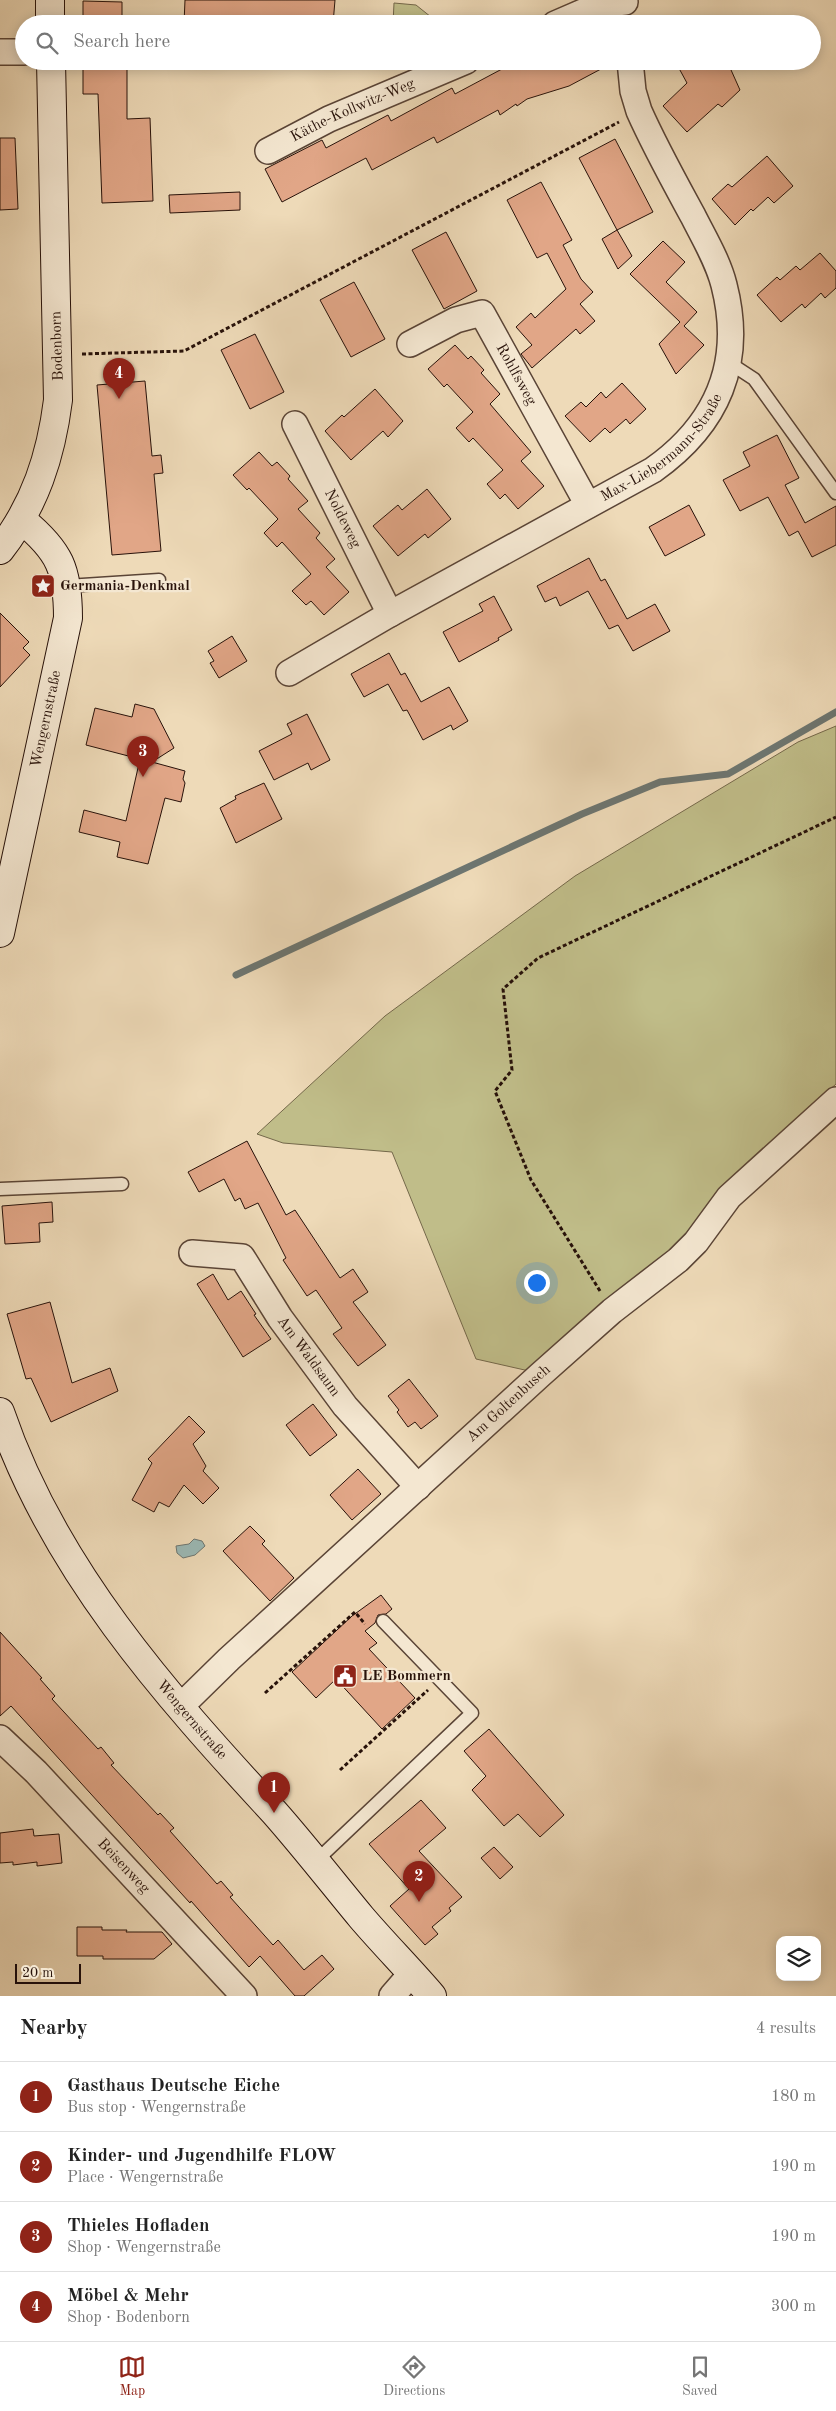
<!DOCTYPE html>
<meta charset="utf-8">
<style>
:root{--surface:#fff;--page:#f6f6f6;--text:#222;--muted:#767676;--line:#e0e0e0;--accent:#8f2418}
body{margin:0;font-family:"Old Standard TT",serif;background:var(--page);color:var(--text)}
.controls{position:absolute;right:15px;bottom:15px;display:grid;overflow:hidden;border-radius:10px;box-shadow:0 2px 12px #0003}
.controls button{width:45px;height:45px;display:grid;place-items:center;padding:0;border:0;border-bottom:1px solid var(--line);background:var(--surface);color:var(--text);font:25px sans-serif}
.scale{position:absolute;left:15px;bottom:12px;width:66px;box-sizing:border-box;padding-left:5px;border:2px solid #28120a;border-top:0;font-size:14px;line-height:18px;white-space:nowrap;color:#28120a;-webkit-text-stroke:4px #f4e7d1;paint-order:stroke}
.you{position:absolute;left:536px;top:1282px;width:18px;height:18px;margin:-12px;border:4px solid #fff;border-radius:50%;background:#1a73e8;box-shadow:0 0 0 8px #1a73e833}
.badge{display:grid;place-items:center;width:32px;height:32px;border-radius:50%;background:var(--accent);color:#fff;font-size:16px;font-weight:700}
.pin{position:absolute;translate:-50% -41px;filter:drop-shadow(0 1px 2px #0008)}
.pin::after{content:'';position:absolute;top:26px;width:18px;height:15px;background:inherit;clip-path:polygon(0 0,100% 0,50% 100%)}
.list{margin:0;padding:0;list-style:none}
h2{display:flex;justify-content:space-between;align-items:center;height:65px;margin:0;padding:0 20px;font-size:21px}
h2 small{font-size:16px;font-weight:400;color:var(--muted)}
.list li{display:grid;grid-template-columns:32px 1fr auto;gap:15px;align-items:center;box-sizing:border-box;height:70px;padding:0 20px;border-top:1px solid var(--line)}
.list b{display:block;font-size:19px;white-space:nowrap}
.list p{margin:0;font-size:16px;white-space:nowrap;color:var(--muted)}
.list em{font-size:16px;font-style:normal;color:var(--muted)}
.icon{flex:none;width:28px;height:28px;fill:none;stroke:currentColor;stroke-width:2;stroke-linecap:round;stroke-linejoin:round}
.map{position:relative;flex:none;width:836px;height:1996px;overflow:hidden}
.search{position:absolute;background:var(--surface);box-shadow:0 2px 12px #0003;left:15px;right:15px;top:15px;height:55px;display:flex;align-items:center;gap:12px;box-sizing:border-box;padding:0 18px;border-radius:28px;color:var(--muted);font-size:19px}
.sheet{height:345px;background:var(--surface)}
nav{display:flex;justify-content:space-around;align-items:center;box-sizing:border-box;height:70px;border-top:1px solid var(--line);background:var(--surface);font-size:14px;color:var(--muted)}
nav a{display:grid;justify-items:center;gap:2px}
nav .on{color:var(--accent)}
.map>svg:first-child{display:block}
.green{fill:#c0bd89;stroke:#74684a}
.water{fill:#9bb9b6;stroke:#6d7671}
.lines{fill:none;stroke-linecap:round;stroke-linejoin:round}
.stream{stroke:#6d7671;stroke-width:7}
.building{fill:#e1a687;stroke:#28120a}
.lane-casing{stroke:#5a4436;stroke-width:15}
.street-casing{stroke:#5a4436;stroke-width:28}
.secondary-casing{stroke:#28120a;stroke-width:30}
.path{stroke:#28120a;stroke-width:3;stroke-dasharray:4 2.5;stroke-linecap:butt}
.lane{stroke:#f4e7d1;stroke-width:12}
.street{stroke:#f4e7d1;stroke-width:25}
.secondary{stroke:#f4e7d1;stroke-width:28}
.labels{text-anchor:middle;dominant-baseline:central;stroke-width:4.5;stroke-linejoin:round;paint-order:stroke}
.street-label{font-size:15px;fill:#28120a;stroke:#f4e7d1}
.poi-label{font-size:15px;font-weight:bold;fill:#28120a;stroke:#f4e7d1;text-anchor:start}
</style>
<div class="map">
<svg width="836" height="1996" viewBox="0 0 836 1996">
<rect width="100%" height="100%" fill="#eedab8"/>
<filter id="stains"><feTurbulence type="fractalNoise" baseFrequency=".004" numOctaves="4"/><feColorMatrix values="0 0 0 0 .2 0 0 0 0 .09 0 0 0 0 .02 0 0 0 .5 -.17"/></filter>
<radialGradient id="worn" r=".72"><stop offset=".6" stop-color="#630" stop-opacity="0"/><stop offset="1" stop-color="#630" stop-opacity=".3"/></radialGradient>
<path class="green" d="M394,3L416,5L431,17V24H393Z
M836,726V1084L735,1177L682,1243L538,1373L476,1359L392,1152L283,1143L257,1134L385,1016L575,876L798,742Z"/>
<path class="water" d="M194,1539L202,1541L205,1546L195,1555L183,1558L177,1553L176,1546L189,1544Z"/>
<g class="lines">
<path class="stream" d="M236,975L582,814L660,782L728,774L836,712"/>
</g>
<path class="building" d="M185,0H335L333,24H184Z
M83,1L122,2V24H83Z
M83,61H127V119L150,118L153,201L102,203L98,94H83Z
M517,61H616L569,86L527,99L517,106L516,104L500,115L498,110L437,143L434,137L372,170L366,158L282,202L265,169L322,140L326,148L388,115L391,121L452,88L455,94Z
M675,61H727L740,90L722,107L718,104L687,132L663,106L687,83Z
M0,138H15L18,209L0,210Z
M615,139L653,212L617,230L579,158Z
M767,156L793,186L774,203L768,197L753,211L751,209L735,225L712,199L728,184L732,187Z
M541,182L572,240L563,245L581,279L593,292L580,304L595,321L580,334L576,329L532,368L521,354L532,345L516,327L531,313L535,318L566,289L547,253L537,258L507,200Z
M240,192V210L170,213L169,195Z
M617,230L632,256L618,269L602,239Z
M446,232L477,291L444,309L412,250Z
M663,241L685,262L666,282L697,312L684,326L704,345L676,374L659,344L680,322L630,274Z
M820,253L836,271V288L825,298L821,293L805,308L802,304L781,322L757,295L777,277L780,280L796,266L800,270Z
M354,282L385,339L351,357L320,300Z
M255,334L284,392L250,409L221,350Z
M455,345L468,359L471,356L484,370L481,373L500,394L490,404L531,452L521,461L544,486L518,509L505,494L500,499L487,484L503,470L473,438L469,442L456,428L473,412L447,384L444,387L428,369Z
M145,381L152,456L161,455L163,473L154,474L161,551L112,555L97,385Z
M622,383L646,409L630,424L626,419L610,433L605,428L590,442L565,416L581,402L586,407L601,392L606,398Z
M375,389L403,421L388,437L383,431L351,460L325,431L342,415L344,417Z
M777,435L799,478L785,485L805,523L836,506V545L812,557L798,531L789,536L768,497L740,511L723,480L750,466L743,452Z
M259,452L272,466L277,462L290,476L288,479L308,501L298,509L320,533L316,538L335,559L326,567L349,592L324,615L311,601L306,605L292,591L311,574L282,542L277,547L264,533L278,519L249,488L247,490L233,475Z
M427,489L451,519L428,538L425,534L398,556L373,526L398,505L402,510Z
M689,505L705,535L665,556L649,527Z
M589,558L601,581L605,579L627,619L655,604L670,631L633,651L618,625L609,629L588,591L560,606L556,597L545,602L537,586Z
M494,596L512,630L498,638L499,640L459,662L443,632L483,611L479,604Z
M0,613L29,642L23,648L30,655L0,687Z
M232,636L247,661L219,678L210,663L214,661L208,651Z
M389,653L401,675L405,673L421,702L449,687L468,721L453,730L451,725L423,740L407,710L403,711L388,684L364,697L351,674Z
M135,704L154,709L174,748L152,762L185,771L183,779L185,783L181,802L165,798L148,864L117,857L120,842L79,832L84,810L126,821L140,759L86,745L95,708L132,717Z
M307,714L330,760L311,770L308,763L274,780L259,751L292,734L287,724Z
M264,783L282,819L236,843L220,808L236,799L235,796Z
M247,1141L286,1215L295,1210L340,1278L353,1269L368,1292L353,1302L386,1345L358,1366L333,1334L342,1328L316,1290L307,1296L283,1260L286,1258L258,1203L245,1209L240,1198L235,1201L224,1179L199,1192L188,1172Z
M52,1202L53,1222L39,1223L40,1242L5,1244L2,1206Z
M213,1274L228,1300L241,1291L256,1314L254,1315L271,1339L243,1357L197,1284Z
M50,1302L72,1383L110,1368L118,1391L51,1422L31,1378L26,1379L7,1314Z
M409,1379L438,1416L421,1429L415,1422L408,1427L397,1412L399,1410L388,1396Z
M313,1404L337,1435L310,1456L286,1425Z
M189,1416L205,1432L193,1444L206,1466L203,1471L219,1488L203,1504L184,1485L169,1507L159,1502L154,1512L132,1500L152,1463L148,1459Z
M358,1469L381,1494L352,1520L330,1495Z
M250,1526L265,1541L262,1544L294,1578L270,1601L223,1551Z
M381,1595L392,1609L386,1614L378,1615L375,1623L365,1631L377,1643L369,1649L415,1698L382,1729L336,1679L316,1698L292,1672L352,1616Z
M0,1632L42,1678L40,1679L55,1696L52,1699L98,1749L101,1747L114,1763L111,1765L158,1815L160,1813L174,1828L170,1831L217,1884L221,1881L233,1895L230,1897L273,1945L278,1940L304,1970L322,1955L334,1969L304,1996H295L260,1956L249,1967L191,1901L190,1903L11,1706L0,1716Z
M489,1729L564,1815L540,1837L518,1814L504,1826L472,1790L486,1776L464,1751Z
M421,1800L446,1828L419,1851L462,1897L449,1908L451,1911L432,1927L438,1934L425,1945L390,1906L409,1889L369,1844Z
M33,1829L34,1836L59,1834L62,1863L37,1866V1862L13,1865V1862L0,1863V1833Z
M494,1847L513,1867L500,1879L481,1858Z
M77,1927H102V1930H127L126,1932H162L172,1944L154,1959H103V1956H77Z"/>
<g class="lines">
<defs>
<path id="lane" d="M728,362L754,379L836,493
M67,586L159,580
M0,1189L122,1184
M315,1862L472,1713L383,1621"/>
<g id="street">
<path d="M555,24L599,5L625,2"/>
<path d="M0,52H24"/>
<path id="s1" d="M268,151L329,119L466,61"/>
<path id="s2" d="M410,344L456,320L482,313L588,505"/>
<path id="s3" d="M295,424L390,614"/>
<path id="s4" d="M289,673L390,614L653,470C718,424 744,363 724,285C718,261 704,238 693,216C674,181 655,147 639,111L633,91L630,61"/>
<path id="s5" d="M192,1253L242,1257L280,1318L345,1406L418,1487"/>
<path id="s6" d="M181,1706L229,1659L540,1375L612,1311L678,1260L696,1242L729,1197L836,1100"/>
<path id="s7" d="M0,1738L36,1772L244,1996"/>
<path d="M392,1996L412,1973"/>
</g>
<g id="secondary">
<path d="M50,0V24"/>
<path d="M0,550C35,505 51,456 58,400L51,61"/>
<path id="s8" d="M0,933L68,618C68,570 60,551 22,520"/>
<path id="s9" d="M0,1412C53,1568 164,1693 274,1812C304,1846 332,1882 361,1917C384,1944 409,1969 432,1996"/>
</g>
</defs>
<use href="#lane" class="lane-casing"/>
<use href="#street" class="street-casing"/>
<use href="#secondary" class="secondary-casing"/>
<path class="path" d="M82,354L184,351L619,122
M600,1291L531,1180L495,1091L512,1070L503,989L538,958L836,817
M265,1693L355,1612L365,1624
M340,1770L428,1690"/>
<use href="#lane" class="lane"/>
<use href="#street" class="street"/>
<use href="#secondary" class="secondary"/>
</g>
<defs>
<symbol id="sight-square" viewBox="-11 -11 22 22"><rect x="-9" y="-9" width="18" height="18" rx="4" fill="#8f2418" stroke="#f4e7d1"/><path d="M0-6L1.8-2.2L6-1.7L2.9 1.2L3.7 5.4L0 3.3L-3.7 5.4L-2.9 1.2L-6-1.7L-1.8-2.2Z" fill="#fff"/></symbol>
<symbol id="civic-square" viewBox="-11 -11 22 22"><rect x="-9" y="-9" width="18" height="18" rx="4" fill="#8f2418" stroke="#f4e7d1"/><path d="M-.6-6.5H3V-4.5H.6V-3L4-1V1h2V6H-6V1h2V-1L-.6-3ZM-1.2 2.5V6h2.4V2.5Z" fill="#fff"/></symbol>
</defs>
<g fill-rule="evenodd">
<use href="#sight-square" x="29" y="572" width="28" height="28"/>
<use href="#civic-square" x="331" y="1662" width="28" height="28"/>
</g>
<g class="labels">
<g class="street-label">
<text stroke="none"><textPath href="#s1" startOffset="94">Käthe-Kollwitz-Weg</textPath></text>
<text transform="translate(58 346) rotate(-92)">Bodenborn</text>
<text stroke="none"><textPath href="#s2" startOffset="149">Rohlfsweg</textPath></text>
<text stroke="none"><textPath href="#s4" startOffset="438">Max-Liebermann-Straße</textPath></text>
<text stroke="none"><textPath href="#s3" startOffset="106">Noldeweg</textPath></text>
<text stroke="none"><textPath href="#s8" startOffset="219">Wengernstraße</textPath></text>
<text stroke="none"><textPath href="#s5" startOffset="170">Am Waldsaum</textPath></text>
<text stroke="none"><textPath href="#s6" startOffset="446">Am Goltenbusch</textPath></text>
<text stroke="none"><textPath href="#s9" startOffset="365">Wengernstraße</textPath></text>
<text stroke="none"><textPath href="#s7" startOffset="178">Beisenweg</textPath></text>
</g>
<g class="poi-label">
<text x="60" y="586">Germania-Denkmal</text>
<text x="362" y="1676">LE Bommern</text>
</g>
</g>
<rect width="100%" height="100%" filter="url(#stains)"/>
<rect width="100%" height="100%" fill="url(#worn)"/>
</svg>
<div class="controls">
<button><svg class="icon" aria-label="layers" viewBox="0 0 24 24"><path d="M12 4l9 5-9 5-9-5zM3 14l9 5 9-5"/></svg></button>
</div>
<div class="scale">20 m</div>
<div class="you"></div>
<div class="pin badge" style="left:274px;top:1813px">1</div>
<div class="pin badge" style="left:419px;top:1902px">2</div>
<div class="pin badge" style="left:143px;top:777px">3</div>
<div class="pin badge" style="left:119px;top:399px">4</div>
<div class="search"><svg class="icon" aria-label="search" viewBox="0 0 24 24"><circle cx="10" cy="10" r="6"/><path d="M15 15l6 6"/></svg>Search here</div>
</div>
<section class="sheet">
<h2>Nearby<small>4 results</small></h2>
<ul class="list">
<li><span class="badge">1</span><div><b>Gasthaus Deutsche Eiche</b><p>Bus stop · Wengernstraße</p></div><em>180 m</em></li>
<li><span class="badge">2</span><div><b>Kinder- und Jugendhilfe FLOW</b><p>Place · Wengernstraße</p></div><em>190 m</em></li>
<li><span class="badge">3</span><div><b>Thieles Hofladen</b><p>Shop · Wengernstraße</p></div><em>190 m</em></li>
<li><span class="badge">4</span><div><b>Möbel &amp; Mehr</b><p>Shop · Bodenborn</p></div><em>300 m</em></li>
</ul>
</section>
<nav>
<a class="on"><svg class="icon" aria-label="map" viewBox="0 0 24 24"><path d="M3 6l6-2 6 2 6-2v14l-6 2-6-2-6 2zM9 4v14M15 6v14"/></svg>Map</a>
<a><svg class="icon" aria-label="directions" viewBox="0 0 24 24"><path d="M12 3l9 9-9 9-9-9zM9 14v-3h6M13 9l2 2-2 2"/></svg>Directions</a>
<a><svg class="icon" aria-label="saved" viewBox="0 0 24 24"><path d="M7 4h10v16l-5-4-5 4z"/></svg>Saved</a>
</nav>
